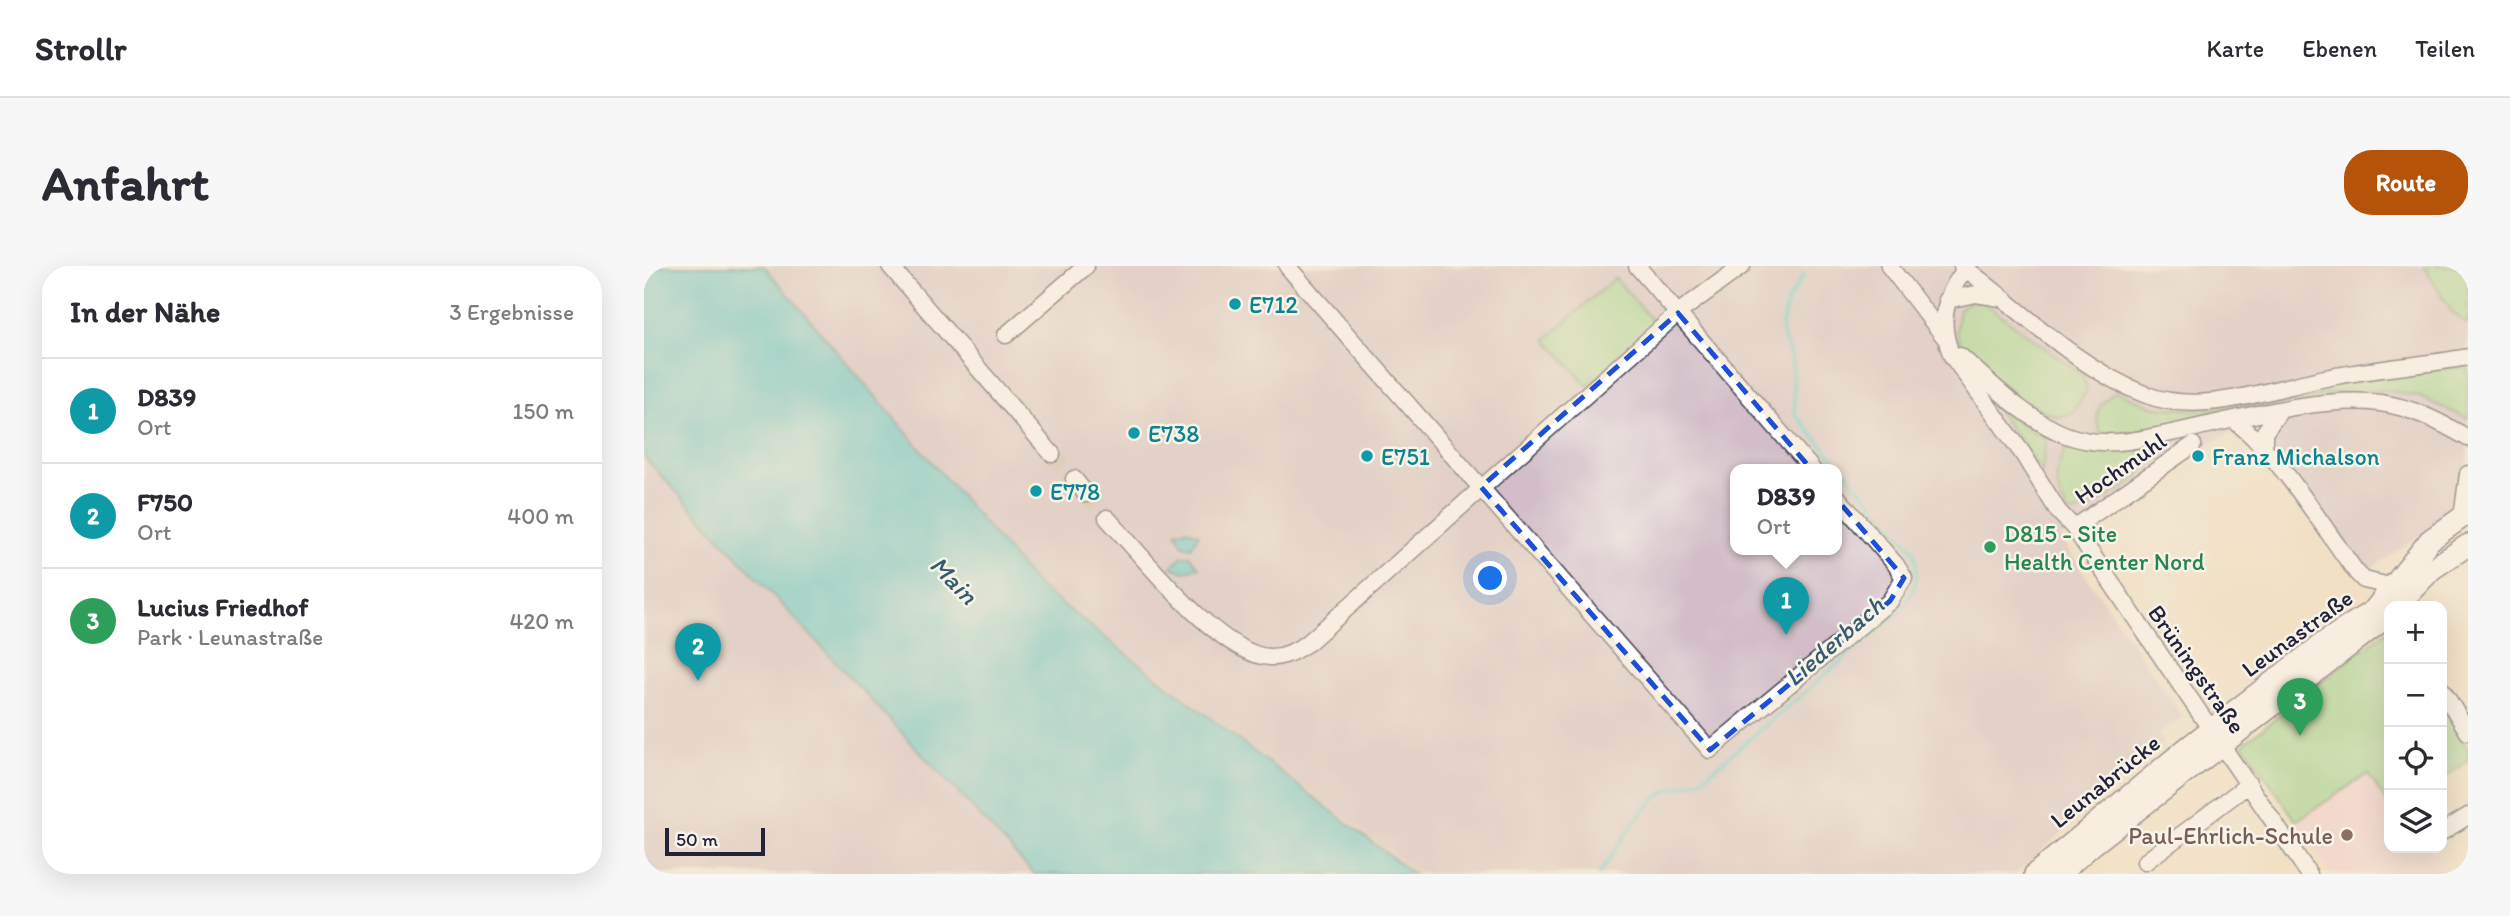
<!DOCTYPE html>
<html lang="de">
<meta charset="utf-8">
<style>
:root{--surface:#fff;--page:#f7f7f7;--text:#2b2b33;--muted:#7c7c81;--line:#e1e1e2;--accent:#b45309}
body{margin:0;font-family:Itim,sans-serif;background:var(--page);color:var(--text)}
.controls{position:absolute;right:21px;bottom:21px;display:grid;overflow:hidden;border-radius:14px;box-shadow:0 7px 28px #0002}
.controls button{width:63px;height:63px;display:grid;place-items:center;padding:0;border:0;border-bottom:2px solid var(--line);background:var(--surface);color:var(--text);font:35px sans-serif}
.scale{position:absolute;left:21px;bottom:18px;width:100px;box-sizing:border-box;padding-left:7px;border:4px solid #22223b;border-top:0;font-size:19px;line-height:24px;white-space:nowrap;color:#22223b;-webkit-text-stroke:5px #f7f3e8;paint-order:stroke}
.you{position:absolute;left:847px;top:313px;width:24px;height:24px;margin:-18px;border:5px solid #fff;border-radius:50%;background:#1a73e8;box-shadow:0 0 0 10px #1a73e833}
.badge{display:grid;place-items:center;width:46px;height:46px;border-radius:50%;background:var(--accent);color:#fff;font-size:23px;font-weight:700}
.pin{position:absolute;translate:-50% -58px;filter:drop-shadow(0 2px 4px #0008)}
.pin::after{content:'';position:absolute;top:37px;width:24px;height:21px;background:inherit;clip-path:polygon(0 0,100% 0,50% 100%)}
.popup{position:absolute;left:1086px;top:198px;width:112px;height:91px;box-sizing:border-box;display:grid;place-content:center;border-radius:14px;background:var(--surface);filter:drop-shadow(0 2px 5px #0005);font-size:23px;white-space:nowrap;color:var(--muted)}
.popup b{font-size:26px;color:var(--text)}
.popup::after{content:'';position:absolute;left:50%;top:100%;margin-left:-14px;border:14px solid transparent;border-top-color:var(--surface)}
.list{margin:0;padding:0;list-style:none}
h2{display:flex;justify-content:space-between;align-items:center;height:91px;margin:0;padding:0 28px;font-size:30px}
h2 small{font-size:23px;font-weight:400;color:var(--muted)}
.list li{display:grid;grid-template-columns:46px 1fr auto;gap:21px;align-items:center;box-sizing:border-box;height:105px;padding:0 28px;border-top:2px solid var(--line)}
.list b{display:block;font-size:26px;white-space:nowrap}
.list p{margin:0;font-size:23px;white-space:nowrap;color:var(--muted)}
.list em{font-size:23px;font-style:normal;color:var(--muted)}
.icon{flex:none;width:38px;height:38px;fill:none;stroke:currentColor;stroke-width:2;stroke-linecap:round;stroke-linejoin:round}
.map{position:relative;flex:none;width:1824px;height:608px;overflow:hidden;border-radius:28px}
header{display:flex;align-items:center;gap:42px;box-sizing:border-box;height:98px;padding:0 35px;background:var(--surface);border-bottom:2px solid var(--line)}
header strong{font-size:33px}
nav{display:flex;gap:38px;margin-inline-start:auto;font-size:24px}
.intro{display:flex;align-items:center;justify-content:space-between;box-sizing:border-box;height:168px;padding:0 42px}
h1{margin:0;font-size:49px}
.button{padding:18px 32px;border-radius:28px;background:var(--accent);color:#fff;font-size:24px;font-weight:700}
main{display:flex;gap:42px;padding:0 42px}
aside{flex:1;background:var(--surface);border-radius:28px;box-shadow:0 7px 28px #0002}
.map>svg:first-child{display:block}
.built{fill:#f7cfd4}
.industrial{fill:#d2bdc8;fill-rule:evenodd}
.green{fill:#96d58b;stroke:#5c7c63;stroke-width:2}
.water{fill:#59c6ce;stroke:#3e7484;stroke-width:2}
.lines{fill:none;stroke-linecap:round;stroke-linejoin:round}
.stream{stroke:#59c6ce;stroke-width:4.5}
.minor-tunnel{stroke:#c8baa9;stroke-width:16;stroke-dasharray:16 8;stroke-linecap:butt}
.minor-casing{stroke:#413e50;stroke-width:19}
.major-casing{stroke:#413e50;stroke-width:24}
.minor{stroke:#fff;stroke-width:16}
.major{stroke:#fff;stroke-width:21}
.marked{fill:none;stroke:#1d4ed8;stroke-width:5;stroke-dasharray:14 9;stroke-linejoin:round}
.culture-dot{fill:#0f9aa8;stroke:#f7f3e8;stroke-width:2.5}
.leisure-dot{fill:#2e9e5b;stroke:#f7f3e8;stroke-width:2.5}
.education-dot{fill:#8d6e63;stroke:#f7f3e8;stroke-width:2.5}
.labels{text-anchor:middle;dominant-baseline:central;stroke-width:5;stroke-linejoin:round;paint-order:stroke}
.culture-label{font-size:24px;fill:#0d838f;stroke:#f7f3e8;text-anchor:start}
.street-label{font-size:24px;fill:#22223b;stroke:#f7f3e8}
.leisure-label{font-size:24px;fill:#27864d;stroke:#f7f3e8;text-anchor:start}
.education-label{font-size:24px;fill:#785e54;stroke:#f7f3e8;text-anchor:end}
.water-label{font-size:26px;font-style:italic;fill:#355b6e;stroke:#f7f3e8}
</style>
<header>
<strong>Strollr</strong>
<nav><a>Karte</a><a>Ebenen</a><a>Teilen</a></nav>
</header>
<div class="intro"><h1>Anfahrt</h1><a class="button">Route</a></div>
<main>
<aside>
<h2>In der Nähe<small>3 Ergebnisse</small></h2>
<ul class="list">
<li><span class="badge" style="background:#0f9aa8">1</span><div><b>D839</b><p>Ort</p></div><em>150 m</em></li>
<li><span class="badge" style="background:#0f9aa8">2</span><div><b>F750</b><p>Ort</p></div><em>400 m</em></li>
<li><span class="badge" style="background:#2e9e5b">3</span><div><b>Lucius Friedhof</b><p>Park · Leunastraße</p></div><em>420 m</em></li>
</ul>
</aside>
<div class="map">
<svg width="1824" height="608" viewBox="0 0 1824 608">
<rect width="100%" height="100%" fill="#f7f3e8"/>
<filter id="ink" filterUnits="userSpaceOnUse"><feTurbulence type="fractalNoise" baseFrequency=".0143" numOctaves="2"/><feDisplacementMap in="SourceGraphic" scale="14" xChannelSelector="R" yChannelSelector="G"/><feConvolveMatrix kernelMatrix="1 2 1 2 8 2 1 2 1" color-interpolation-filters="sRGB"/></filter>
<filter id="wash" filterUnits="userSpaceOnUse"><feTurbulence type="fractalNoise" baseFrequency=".00686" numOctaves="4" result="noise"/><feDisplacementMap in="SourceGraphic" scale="28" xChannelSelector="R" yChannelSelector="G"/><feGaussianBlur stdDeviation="1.57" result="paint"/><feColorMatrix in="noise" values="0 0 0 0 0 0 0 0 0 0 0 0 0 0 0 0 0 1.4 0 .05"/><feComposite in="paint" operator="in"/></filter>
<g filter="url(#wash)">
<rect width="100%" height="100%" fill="#f1e0c4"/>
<path class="built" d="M1724,508L1745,540V582H1789L1805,608H1686L1652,555Z"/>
<path class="industrial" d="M121,0H1824V237L1716,310L1607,153L1416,272L1539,452L1515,468L1519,477L1371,608H774L394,318ZM1091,203H1193V283H1091Z
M0,192L123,322L388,608H0Z"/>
<path class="green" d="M1780,0H1824V58L1809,48Z
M971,12L1012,59L944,120L902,73Z
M1337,35L1439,109L1443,124L1429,147L1413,151L1381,136L1340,103L1318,82L1312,64L1315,43L1325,36Z
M1824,100V153L1776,131L1740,124L1697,126L1489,167H1456C1449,146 1455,138 1472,125L1510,141L1559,144L1744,108Z
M1349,138L1390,166L1402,171L1398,206Z
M1423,181L1495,184C1500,190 1502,198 1498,205C1491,218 1440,248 1425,247C1410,224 1408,205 1423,181Z
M1745,363V540L1724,508L1652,555L1599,478Z
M1798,439L1824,483V495L1798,513Z"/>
<path class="water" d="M0,0H120L393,319L770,608H390L0,191Z
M542,263L555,268L547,281L539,279L532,266Z
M538,290H546L555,301L540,306L528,301Z"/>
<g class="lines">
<path class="stream" d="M955,608C972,584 996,541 1021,526C1028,521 1046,520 1057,514L1254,347C1271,326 1277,311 1270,285L1151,148L1148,95L1137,64L1144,34L1160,9"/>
</g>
</g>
<g filter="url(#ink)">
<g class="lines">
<path class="minor-tunnel" d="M408,188L430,213
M442,228L463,252"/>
<defs>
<path id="minor" d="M246,0L408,188
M643,0L1066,484L1246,335L1260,312L1252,299L1193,231
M993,0L1168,203
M1245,0L1302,73
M1318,0C1377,43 1431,101 1500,128C1560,152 1632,120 1692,110C1736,102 1781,99 1824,91
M1322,3C1300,29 1294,58 1308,90L1379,188L1414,245L1430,262L1665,608
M1303,34L1332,28L1357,32
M362,69L442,0
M1316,90C1349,119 1381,153 1422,169C1459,183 1495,174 1532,166C1591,154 1676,129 1736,137C1768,141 1796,156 1824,172
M1590,154C1639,193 1675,256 1713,307L1720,314L1746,320
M1620,185V167L1635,146
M430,213L442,228
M1818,251L1824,208
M463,252C497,288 574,388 625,391C641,392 652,384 665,376L1034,47L1098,0
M1430,262L1549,179
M1798,424L1824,466
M1798,566L1824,550
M1501,596L1605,518"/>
<path id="major" d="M1753,340L1788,303L1824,279
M1391,608L1543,482L1682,375L1730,344L1786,274L1824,247
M1415,608L1448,579L1736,356"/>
</defs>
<use href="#minor" class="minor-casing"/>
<use href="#major" class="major-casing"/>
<use href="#minor" class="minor"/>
<use href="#major" class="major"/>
</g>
</g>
<path d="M0 0H1824V608H0ZM1034,47L1260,312L1246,335L1066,484L837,221Z" fill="#f1e0c4" fill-opacity=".55" fill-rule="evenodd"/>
<path class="marked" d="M1034,47L1260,312L1246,335L1066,484L837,221Z"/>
<g class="culture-dot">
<circle cx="591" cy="38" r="7"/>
<circle cx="490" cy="167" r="7"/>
<circle cx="723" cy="190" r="7"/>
<circle cx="1554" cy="190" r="7"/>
<circle cx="392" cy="225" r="7"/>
</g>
<circle class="leisure-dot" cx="1346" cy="281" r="7"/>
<circle class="education-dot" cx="1703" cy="569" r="7"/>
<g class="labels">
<g class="culture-label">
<text x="605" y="38">E712</text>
<text x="504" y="167">E738</text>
<text x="737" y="190">E751</text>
<text x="1568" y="190">Franz Michalson</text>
<text x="406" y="225">E778</text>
</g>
<g class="street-label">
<text transform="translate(1476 202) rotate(-35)">Hochmuhl</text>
<text transform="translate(1653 367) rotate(-36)">Leunastraße</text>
<text transform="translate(1553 403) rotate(55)">Brüningstraße</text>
<text transform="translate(1461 515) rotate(-39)">Leunabrücke</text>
</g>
<g class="leisure-label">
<text x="1360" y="267">D815 - Site<tspan x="1360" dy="28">Health Center Nord</tspan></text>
</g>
<g class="education-label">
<text x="1689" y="569">Paul-Ehrlich-Schule</text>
</g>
<g class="water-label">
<text transform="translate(310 314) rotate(46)">Main</text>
<text transform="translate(1190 375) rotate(-41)">Liederbach</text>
</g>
</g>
</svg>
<div class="controls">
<button>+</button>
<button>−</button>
<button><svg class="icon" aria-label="locate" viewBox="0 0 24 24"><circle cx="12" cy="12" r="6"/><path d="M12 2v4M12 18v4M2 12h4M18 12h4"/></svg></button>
<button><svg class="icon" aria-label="layers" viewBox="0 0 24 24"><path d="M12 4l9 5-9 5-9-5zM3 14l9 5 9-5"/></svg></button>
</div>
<div class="scale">50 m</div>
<div class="you"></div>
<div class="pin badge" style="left:1142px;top:369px;background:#0f9aa8">1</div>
<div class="popup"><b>D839</b>Ort</div>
<div class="pin badge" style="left:54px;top:415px;background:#0f9aa8">2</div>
<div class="pin badge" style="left:1656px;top:470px;background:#2e9e5b">3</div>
</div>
</main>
